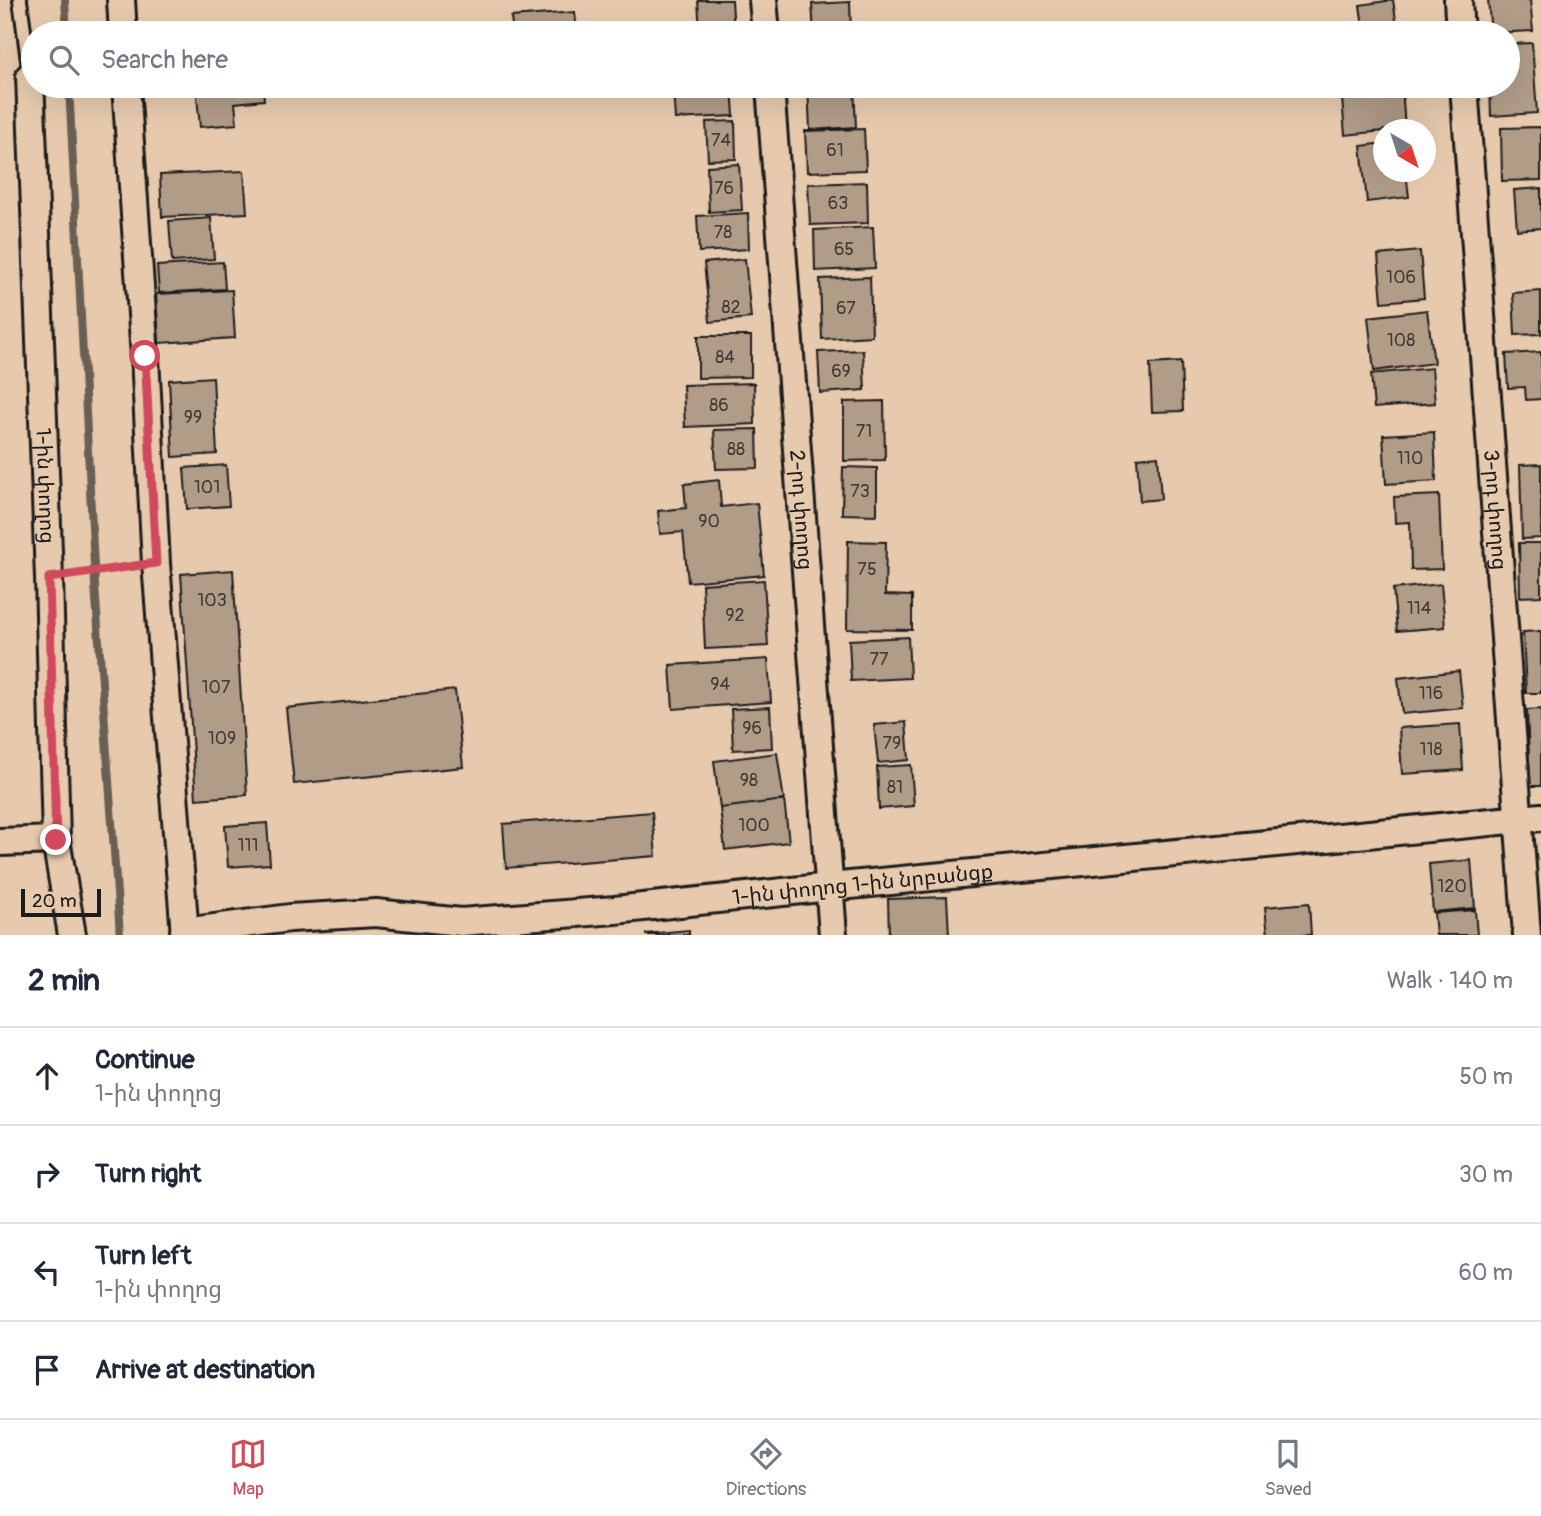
<!DOCTYPE html>
<meta charset="utf-8">
<style>
:root{--surface:#fff;--page:#f6f6f7;--text:#1f2937;--muted:#747a83;--line:#e0e1e3;--accent:#d1495b}
body{margin:0;font-family:Pangolin,"Noto Sans Armenian",sans-serif;background:var(--page);color:var(--text)}
.compass{position:absolute;left:1373px;top:119px;width:63px;height:63px;border-radius:50%;background:var(--surface);box-shadow:0 7px 28px #0002;rotate:141deg}
.scale{position:absolute;left:21px;bottom:18px;width:80px;box-sizing:border-box;padding-left:7px;border:4px solid #1c1c1c;border-top:0;font-size:19px;line-height:24px;white-space:nowrap;color:#1c1c1c;-webkit-text-stroke:5px #e7caae;paint-order:stroke}
.stop{position:absolute;width:21px;height:21px;margin:-16px;border:5px solid #d1495b;border-radius:50%;background:#fff}
.stop.end{background:#d1495b;border-color:#fff;box-shadow:0 2px 7px #0008}
.list{margin:0;padding:0;list-style:none}
h2{display:flex;justify-content:space-between;align-items:center;height:91px;margin:0;padding:0 28px;font-size:30px}
h2 small{font-size:23px;font-weight:400;color:var(--muted)}
.list li{display:grid;grid-template-columns:46px 1fr auto;gap:21px;align-items:center;box-sizing:border-box;height:98px;padding:0 28px;border-top:2px solid var(--line)}
.list b{display:block;font-size:26px;white-space:nowrap}
.list p{margin:0;font-size:23px;white-space:nowrap;color:var(--muted)}
.list em{font-size:23px;font-style:normal;color:var(--muted)}
.icon{flex:none;width:38px;height:38px;fill:none;stroke:currentColor;stroke-width:2;stroke-linecap:round;stroke-linejoin:round}
.map{position:relative;flex:none;width:1541px;height:935px;overflow:hidden}
.search{position:absolute;background:var(--surface);box-shadow:0 7px 28px #0002;left:21px;right:21px;top:21px;height:77px;display:flex;align-items:center;gap:18px;box-sizing:border-box;padding:0 24px;border-radius:38px;color:var(--muted);font-size:26px}
.sheet{height:483px;background:var(--surface)}
nav{display:flex;justify-content:space-around;align-items:center;box-sizing:border-box;height:98px;border-top:2px solid var(--line);background:var(--surface);font-size:19px;color:var(--muted)}
nav a{display:grid;justify-items:center;gap:4px}
nav .on{color:var(--accent)}
.map>svg:first-child{display:block}
.lines{fill:none;stroke-linecap:round;stroke-linejoin:round}
.stream{stroke:#695e53;stroke-width:8}
.building{fill:#b19c88;stroke:#1c1c1c;stroke-width:2}
.lane-casing{stroke:#1c1c1c;stroke-width:18}
.street-casing{stroke:#1c1c1c;stroke-width:32}
.path{stroke:#1c1c1c;stroke-width:4.5;stroke-dasharray:5 5;stroke-linecap:butt}
.lane{stroke:#e7caae;stroke-width:12}
.street{stroke:#e7caae;stroke-width:26}
.route{stroke:#d1495b;stroke-width:9}
.labels{text-anchor:middle;dominant-baseline:central;stroke-width:6;stroke-linejoin:round;paint-order:stroke}
.number-label{font-size:18px;fill:#413c37}
.street-label{font-size:21px;fill:#1c1c1c;stroke:#e7caae}
</style>
<div class="map">
<svg width="1541" height="935" viewBox="0 0 1541 935">
<rect width="100%" height="100%" fill="#e7caae"/>
<filter id="ink" filterUnits="userSpaceOnUse"><feTurbulence type="fractalNoise" baseFrequency=".0143" numOctaves="2"/><feDisplacementMap in="SourceGraphic" scale="14" xChannelSelector="R" yChannelSelector="G"/><feConvolveMatrix kernelMatrix="1 2 1 2 8 2 1 2 1" color-interpolation-filters="sRGB"/></filter>
<g filter="url(#ink)">
<g class="lines">
<path class="stream" d="M65,0L67,33
M69,86L95,585L120,935"/>
</g>
<path class="building" d="M698,0H732L734,33H700Z
M1393,0L1398,33H1364L1360,5Z
M1488,0H1530L1533,31L1491,33Z
M850,2L851,33H814L812,4Z
M575,12L577,33H513L511,17Z
M379,26V33H327V28Z
M1532,43L1537,113L1491,116L1490,86H1508V44Z
M196,86H263L264,100L235,103L237,124L200,127Z
M673,86H732L734,116L675,119Z
M808,86H854L856,127L810,130Z
M1341,86H1402L1405,130H1384V131L1345,135Z
M735,121L736,159L708,160L706,122Z
M1541,127V180L1502,181L1501,128Z
M864,129L866,170L807,172L805,131Z
M1384,143V172H1406L1409,197L1367,202L1361,146Z
M739,164L742,210L709,212L707,166Z
M244,171L247,213L162,217L160,175Z
M867,182L868,223L810,225L808,184Z
M1541,188V228L1517,230L1514,190Z
M748,213L749,249L699,252L697,216Z
M211,218L214,259L172,262L169,221Z
M873,227L875,268L815,271L814,230Z
M1420,251L1424,298L1382,302L1378,255Z
M745,259L751,318L710,322L704,263Z
M223,262L225,289L159,293L157,266Z
M870,277L872,336L822,339L820,279Z
M232,290L235,338L159,343L156,294Z
M1541,291V334L1515,335L1513,293Z
M1427,310L1434,363L1374,371L1368,317Z
M698,336H751V377L698,378Z
M863,350L865,390L820,393L818,352Z
M1541,352V399L1526,400L1525,387L1508,388L1506,354Z
M1181,362L1183,411L1152,412L1150,364Z
M1432,368L1435,403L1374,408L1371,374Z
M213,377L217,454L173,457L169,380Z
M754,383L755,424L685,427L683,385Z
M884,401L885,460L844,461V402Z
M757,429L758,468L716,469L714,430Z
M1434,432L1436,481L1386,484L1383,435Z
M1158,456L1161,499L1140,501L1137,458Z
M1541,464V538L1522,539L1520,465Z
M226,465L229,506L187,509L184,468Z
M843,467L877,468V515L842,514Z
M719,480L721,507L757,503L764,575L688,582L683,532L660,534L658,511L686,508L684,484Z
M1439,495L1442,569L1411,570L1410,522L1395,523L1394,497Z
M848,541L886,542L885,595L912,596V630L847,629Z
M1519,543H1541V596L1520,597Z
M233,570L247,795L196,799L181,574Z
M764,580L768,646L705,649L702,584Z
M1441,584L1445,627L1397,631L1393,589Z
M1541,631V693H1526L1523,632Z
M908,637L910,678L851,681L849,640Z
M768,659L771,702L673,709L670,665Z
M1459,671L1463,708L1402,714L1398,678Z
M455,690L463,767L294,784L286,708Z
M770,707L772,748L733,750L731,709Z
M1541,709V786H1530L1527,710Z
M906,722L909,760L878,763L874,725Z
M1460,724L1463,770L1402,774L1399,728Z
M777,753L784,800L720,808L714,761Z
M911,765L914,806L879,809L877,767Z
M784,800L789,842L725,850L720,808Z
M652,812L656,856L506,868L503,824Z
M267,823L270,864L228,867L225,826Z
M1471,860L1475,908L1433,912L1429,864Z
M947,897L949,935H889L888,899Z
M1309,903L1311,935H1268L1265,907Z
M1475,910L1477,935H1436L1434,913Z
M689,930V935H646V934Z"/>
<g class="lines">
<defs>
<path id="lane" d="M20,0L30,76"/>
<g id="street">
<path d="M121,0L123,33"/>
<path d="M763,0L766,33"/>
<path d="M1458,0L1460,33"/>
<path id="s1" d="M33,76H30L49,578L56,840L72,935"/>
<path d="M126,86L145,357L156,563L185,935"/>
<path id="s2" d="M770,86L833,935"/>
<path id="s3" d="M1464,86L1527,935"/>
<path d="M0,842L56,840"/>
<path id="s4" d="M184,932L290,918L376,913L461,922L615,910L830,887L1541,817"/>
</g>
</defs>
<use href="#lane" class="lane-casing"/>
<use href="#street" class="street-casing"/>
<path class="path" d="M74,575L131,567"/>
<use href="#lane" class="lane"/>
<use href="#street" class="street"/>
</g>
</g>
<g class="lines" filter="url(#ink)">
<path class="route" d="M56,840L49,578L156,563L145,356"/>
</g>
<g class="labels">
<g class="number-label">
<text x="721" y="140">74</text>
<text x="835" y="150">61</text>
<text x="724" y="188">76</text>
<text x="838" y="203">63</text>
<text x="723" y="232">78</text>
<text x="844" y="249">65</text>
<text x="1401" y="277">106</text>
<text x="731" y="307">82</text>
<text x="846" y="308">67</text>
<text x="1401" y="340">108</text>
<text x="725" y="357">84</text>
<text x="841" y="371">69</text>
<text x="719" y="405">86</text>
<text x="193" y="417">99</text>
<text x="864" y="431">71</text>
<text x="736" y="449">88</text>
<text x="1410" y="458">110</text>
<text x="207" y="487">101</text>
<text x="860" y="491">73</text>
<text x="709" y="521">90</text>
<text x="867" y="569">75</text>
<text x="212" y="600">103</text>
<text x="1419" y="608">114</text>
<text x="735" y="615">92</text>
<text x="879" y="659">77</text>
<text x="720" y="684">94</text>
<text x="216" y="687">107</text>
<text x="1431" y="693">116</text>
<text x="752" y="728">96</text>
<text x="222" y="738">109</text>
<text x="892" y="743">79</text>
<text x="1431" y="749">118</text>
<text x="749" y="780">98</text>
<text x="895" y="787">81</text>
<text x="754" y="825">100</text>
<text x="248" y="845">111</text>
<text x="1452" y="886">120</text>
</g>
<g class="street-label">
<text stroke="none"><textPath href="#s1" startOffset="413">1-ին փողոց</textPath></text>
<text stroke="none"><textPath href="#s2" startOffset="425">2-րդ փողոց</textPath></text>
<text stroke="none"><textPath href="#s3" startOffset="425">3-րդ փողոց</textPath></text>
<text stroke="none"><textPath href="#s4" startOffset="682">1-ին փողոց 1-ին նրբանցք</textPath></text>
</g>
</g>
</svg>
<svg class="compass" viewBox="-18 -18 36 36"><path d="M0-13l5 13h-10z" fill="#e53935"/><path d="M0 13l5-13h-10z" fill="#747a83"/></svg>
<div class="scale">20 m</div>
<div class="stop" style="left:145px;top:356px"></div>
<div class="stop end" style="left:56px;top:840px"></div>
<div class="search"><svg class="icon" aria-label="search" viewBox="0 0 24 24"><circle cx="10" cy="10" r="6"/><path d="M15 15l6 6"/></svg>Search here</div>
</div>
<section class="sheet">
<h2>2 min<small>Walk · 140 m</small></h2>
<ul class="list">
<li><svg class="icon" aria-label="ahead" viewBox="0 0 24 24"><path d="M12 20V5M6 11l6-6 6 6"/></svg><div><b>Continue</b><p>1-ին փողոց</p></div><em>50 m</em></li>
<li><svg class="icon" aria-label="right" viewBox="0 0 24 24"><path d="M7 20v-9h11M14 6l5 5-5 5"/></svg><div><b>Turn right</b></div><em>30 m</em></li>
<li><svg class="icon" aria-label="left" viewBox="0 0 24 24"><path d="M17 20v-9H6M10 6l-5 5 5 5"/></svg><div><b>Turn left</b><p>1-ին փողոց</p></div><em>60 m</em></li>
<li><svg class="icon" aria-label="arrive" viewBox="0 0 24 24"><path d="M6 21V4h12l-3 4 3 4H6"/></svg><div><b>Arrive at destination</b></div></li>
</ul>
</section>
<nav>
<a class="on"><svg class="icon" aria-label="map" viewBox="0 0 24 24"><path d="M3 6l6-2 6 2 6-2v14l-6 2-6-2-6 2zM9 4v14M15 6v14"/></svg>Map</a>
<a><svg class="icon" aria-label="directions" viewBox="0 0 24 24"><path d="M12 3l9 9-9 9-9-9zM9 14v-3h6M13 9l2 2-2 2"/></svg>Directions</a>
<a><svg class="icon" aria-label="saved" viewBox="0 0 24 24"><path d="M7 4h10v16l-5-4-5 4z"/></svg>Saved</a>
</nav>
